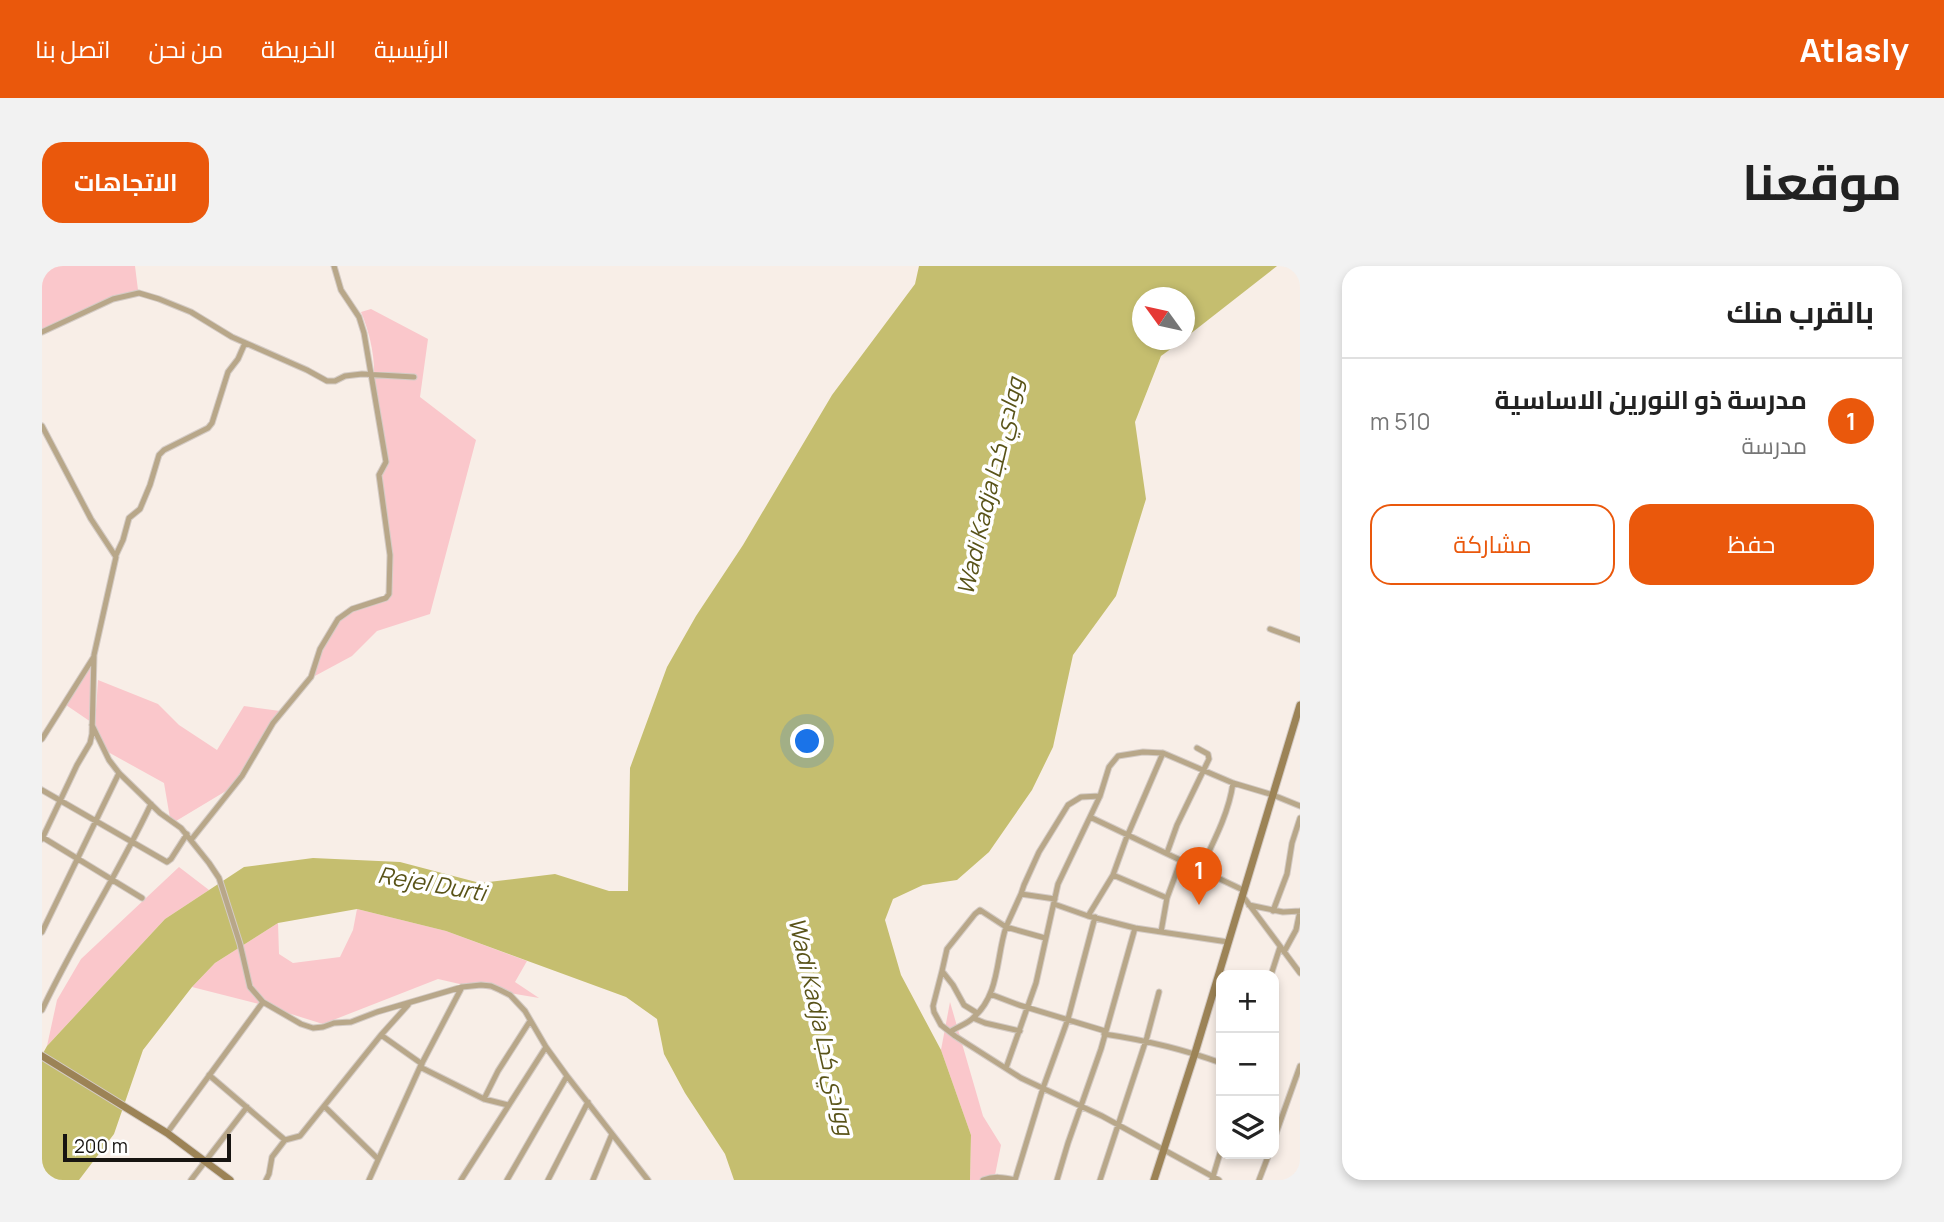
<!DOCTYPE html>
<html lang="ar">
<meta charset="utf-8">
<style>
:root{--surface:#fff;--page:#f2f2f2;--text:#222;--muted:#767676;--line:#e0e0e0;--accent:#ea580c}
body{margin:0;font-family:Manrope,Cairo,sans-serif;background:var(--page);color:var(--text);direction:rtl}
.controls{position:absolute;right:21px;bottom:21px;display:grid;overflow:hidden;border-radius:14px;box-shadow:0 4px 10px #0003}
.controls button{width:63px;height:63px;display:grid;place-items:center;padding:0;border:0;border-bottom:2px solid var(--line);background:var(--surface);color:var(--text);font:35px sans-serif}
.compass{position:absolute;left:1090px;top:21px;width:63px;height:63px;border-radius:50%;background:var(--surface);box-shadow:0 4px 10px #0003;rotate:303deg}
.scale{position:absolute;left:21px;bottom:18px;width:168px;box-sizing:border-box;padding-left:7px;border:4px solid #171411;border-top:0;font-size:19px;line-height:24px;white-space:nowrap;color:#171411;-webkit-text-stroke:5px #fff;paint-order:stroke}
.you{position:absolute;left:766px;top:476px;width:24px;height:24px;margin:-18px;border:5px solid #fff;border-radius:50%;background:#1a73e8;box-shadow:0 0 0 10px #1a73e833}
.badge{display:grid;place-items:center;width:46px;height:46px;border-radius:50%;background:var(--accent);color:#fff;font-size:23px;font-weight:700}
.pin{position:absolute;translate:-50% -58px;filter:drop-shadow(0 2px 4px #0008)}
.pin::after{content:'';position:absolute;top:37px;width:24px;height:21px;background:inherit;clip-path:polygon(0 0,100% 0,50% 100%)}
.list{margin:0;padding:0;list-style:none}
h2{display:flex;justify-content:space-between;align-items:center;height:91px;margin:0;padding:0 28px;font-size:30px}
h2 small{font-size:23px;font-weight:400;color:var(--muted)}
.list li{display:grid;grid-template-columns:46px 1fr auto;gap:21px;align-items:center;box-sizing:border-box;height:126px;padding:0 28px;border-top:2px solid var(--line)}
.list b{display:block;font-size:26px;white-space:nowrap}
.list p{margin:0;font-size:23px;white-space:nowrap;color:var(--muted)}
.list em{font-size:23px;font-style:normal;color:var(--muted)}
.actions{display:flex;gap:14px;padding:21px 28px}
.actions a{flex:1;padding:16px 0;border:2px solid var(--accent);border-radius:21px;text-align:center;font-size:24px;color:var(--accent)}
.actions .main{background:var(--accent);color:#fff}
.icon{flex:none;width:38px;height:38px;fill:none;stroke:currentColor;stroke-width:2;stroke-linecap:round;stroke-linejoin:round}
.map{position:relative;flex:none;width:1258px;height:914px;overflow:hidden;direction:ltr;border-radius:21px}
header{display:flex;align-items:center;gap:42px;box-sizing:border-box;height:98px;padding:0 35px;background:var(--accent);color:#fff}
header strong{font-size:33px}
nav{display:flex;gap:38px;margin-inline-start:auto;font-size:24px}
.intro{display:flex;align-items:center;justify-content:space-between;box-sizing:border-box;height:168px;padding:0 42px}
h1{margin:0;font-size:49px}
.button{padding:18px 32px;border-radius:21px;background:var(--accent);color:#fff;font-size:24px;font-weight:700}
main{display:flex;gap:42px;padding:0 42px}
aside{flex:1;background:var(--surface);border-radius:21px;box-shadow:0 4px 10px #0003}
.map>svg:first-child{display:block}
.green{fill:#fac7cb}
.water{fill:#c5be6f}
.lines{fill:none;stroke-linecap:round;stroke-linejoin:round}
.street-casing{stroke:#d4cbc5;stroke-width:7}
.secondary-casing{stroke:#d4cbc5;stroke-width:9}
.street{stroke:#b8a789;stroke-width:5}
.secondary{stroke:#9c8356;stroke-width:7}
.labels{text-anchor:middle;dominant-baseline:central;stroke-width:7;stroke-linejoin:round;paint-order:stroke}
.water-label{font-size:23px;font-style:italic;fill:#595318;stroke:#fff}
</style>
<header>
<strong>Atlasly</strong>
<nav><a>الرئيسية</a><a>الخريطة</a><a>من نحن</a><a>اتصل بنا</a></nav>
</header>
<div class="intro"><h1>موقعنا</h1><a class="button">الاتجاهات</a></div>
<main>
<aside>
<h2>بالقرب منك<small></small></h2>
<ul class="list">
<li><span class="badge">1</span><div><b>مدرسة ذو النورين الاساسية</b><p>مدرسة</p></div><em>510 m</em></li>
</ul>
<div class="actions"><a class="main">حفظ</a><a>مشاركة</a></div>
</aside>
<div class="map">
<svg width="1258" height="914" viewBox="0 0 1258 914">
<rect width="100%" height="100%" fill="#f8eee7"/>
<path class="green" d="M0,0H93L96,24L70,32L0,64Z
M329,43L386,73L378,131L434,174L388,348L335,365L310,390L271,411C278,387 287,356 311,344C322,339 334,336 344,333L348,314L339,209L344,196L332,110C333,89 327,65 319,46Z
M50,397L49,456L24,439Z
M56,414L116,438L137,459L175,484L202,440L238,445L201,505L184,525L129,558L122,517L66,486L53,459Z
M137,601L167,624L123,653L5,780L15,734L39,693Z
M315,643L404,665L485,695L473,716L497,732L422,719L396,713L281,758L217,738L150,721L173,697L236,657L237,688L251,697L298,691L311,664Z
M908,736L941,850L959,879L952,914H928L929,869L899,784Z"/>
<path class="water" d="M877,0H1235L1143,72L1142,32H1100V74H1141L1119,90L1093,156L1104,233L1074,330L1031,389L1011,481L990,524L947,586L915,614L881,619L851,633L843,654L859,709L899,784L929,869L928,914H692L683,888L643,827L622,788L615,753L584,731L404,665L315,643L236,657L173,697L150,721L101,784L72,868L37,914H0V789L5,780L123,653L202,601L271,592L358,596L438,617L513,608L567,625H586L588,502L625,401L654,350L701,279L790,129L873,18Z"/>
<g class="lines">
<defs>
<path id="street" d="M0,66L71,33L97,27L117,33L149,46L190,71L265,104L285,115H293L303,110L320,108L372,111
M0,160L49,253L74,291L52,389L50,468L48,477L35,499L0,573
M74,289L81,274L87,252L98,243L108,219L117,189L122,184L166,162L170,157L186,106L196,93L203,77
M1228,363L1258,374
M50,459L67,494L77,507L118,547L139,562L167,597L177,612L198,678L208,721L221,736L259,758L271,762L281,761L292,757L309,756L335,746L420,721L439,719L449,720L458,724L468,729L483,745L504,781L525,810L606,914
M0,473L51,392
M0,524L125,596L129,593L145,568
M1048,551L1201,624
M0,571L100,632
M149,574L200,510L231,457L269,411L278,383L296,353L310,343L344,332L347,328L348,289L337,209L344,196L322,67L317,51L299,24L292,0
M1125,587L1135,559L1167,493L1166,488L1155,482
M1158,604C1171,577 1187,547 1191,517
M1071,609L1125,632
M979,628L982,619L997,586L1026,539L1039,531L1058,530
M1200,629L1258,707
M1012,638L1046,650L1093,662L1186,676
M1207,639L1241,646L1258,645
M1231,645L1245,608L1250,577L1258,552
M1046,650L1071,609L1084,573L1121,487
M0,666L77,507
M1119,666L1125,632L1139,594
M1003,672L964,661L979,628L1013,633
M1242,686L1254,664L1258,645
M900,705L891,740L892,746L899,759L913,770L979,812L1060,850L1177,914
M1229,709L1238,681
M948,728L977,739L1063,765
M0,744C33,674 76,608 109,538
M931,752L943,757L978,765
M908,766C915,761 925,758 931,752C958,729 954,691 964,661L938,644L933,648L905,683L900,705L911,719L922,739L935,747
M1062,768C1102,774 1141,783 1179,797
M339,769L380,798
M378,801L442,833L466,839
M964,802L994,717L1016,618L1058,530L1067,501L1076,490L1101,486L1121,487L1191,517L1231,529L1258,540
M167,809L243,874
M442,833L456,805L488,755
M282,840L336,893
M125,867L221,736
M1232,873L1258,800
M149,914L205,841
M224,914L227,908L230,891L243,874L258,870L339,769L366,739
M327,914L378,801L420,721
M419,914L504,781
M465,914L525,810
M506,914L546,836
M551,914L570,868
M941,914C952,910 961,911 973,914L1001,822L1026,753L1053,651
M1015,914L1026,877L1059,783L1093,662
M1058,914L1105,771L1117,726
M1170,914L1179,884
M1217,914L1227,888"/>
<path id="secondary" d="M0,790L125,867L188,914
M1112,914L1153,787L1258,439"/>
</defs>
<use href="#street" class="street-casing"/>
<use href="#secondary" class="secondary-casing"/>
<use href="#street" class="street"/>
<use href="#secondary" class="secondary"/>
</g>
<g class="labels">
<g class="water-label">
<text transform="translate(947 220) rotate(-77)">Wadi Kadja ووادي كجا</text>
<text transform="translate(390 617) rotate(10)">Rejel Durti</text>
<text transform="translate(780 760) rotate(77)">Wadi Kadja ووادي كجا</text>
</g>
</g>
</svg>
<div class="controls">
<button>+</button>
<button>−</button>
<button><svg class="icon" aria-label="layers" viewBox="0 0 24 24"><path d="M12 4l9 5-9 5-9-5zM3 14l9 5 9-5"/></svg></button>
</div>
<svg class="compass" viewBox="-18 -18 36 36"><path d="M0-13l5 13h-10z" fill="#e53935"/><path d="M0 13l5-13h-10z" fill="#767676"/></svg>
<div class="scale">200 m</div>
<div class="you"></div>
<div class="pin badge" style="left:1157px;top:639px">1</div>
</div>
</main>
